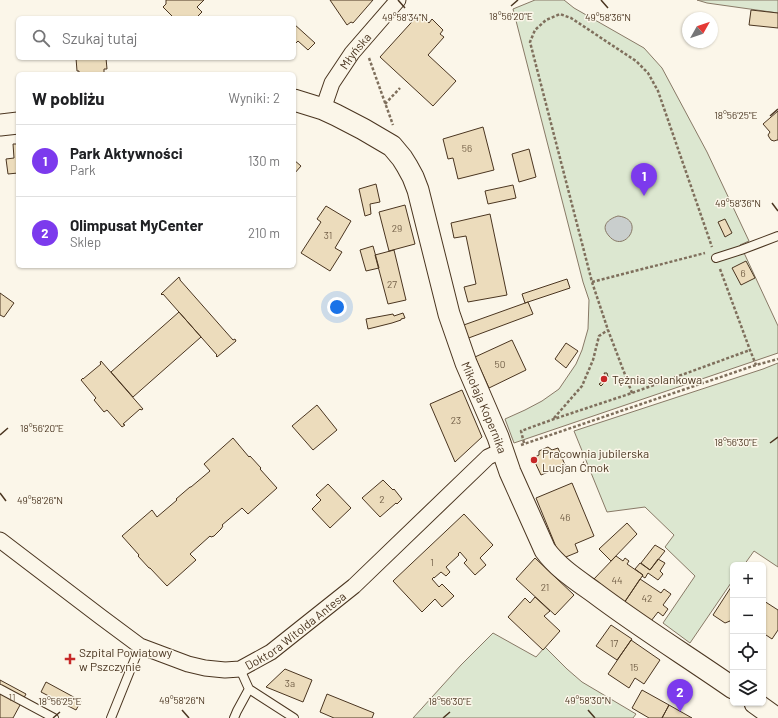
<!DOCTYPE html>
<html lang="pl">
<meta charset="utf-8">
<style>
:root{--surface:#fff;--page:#f2f2f2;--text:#202124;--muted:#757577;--line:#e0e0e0;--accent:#7c3aed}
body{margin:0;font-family:Barlow,sans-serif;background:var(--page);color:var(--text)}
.controls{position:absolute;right:12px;bottom:12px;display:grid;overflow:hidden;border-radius:6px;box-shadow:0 1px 3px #0004}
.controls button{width:36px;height:36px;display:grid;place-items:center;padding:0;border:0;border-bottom:1px solid var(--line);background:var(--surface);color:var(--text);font:20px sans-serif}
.compass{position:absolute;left:682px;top:12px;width:36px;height:36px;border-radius:50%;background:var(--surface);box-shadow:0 1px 3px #0004;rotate:50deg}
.you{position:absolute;left:337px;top:307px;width:14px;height:14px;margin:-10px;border:3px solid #fff;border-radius:50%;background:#1a73e8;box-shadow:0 0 0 6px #1a73e833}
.badge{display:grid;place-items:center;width:26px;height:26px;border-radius:50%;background:var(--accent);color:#fff;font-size:13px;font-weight:700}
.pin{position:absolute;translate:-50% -33px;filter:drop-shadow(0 1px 2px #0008)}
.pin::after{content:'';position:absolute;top:21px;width:14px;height:12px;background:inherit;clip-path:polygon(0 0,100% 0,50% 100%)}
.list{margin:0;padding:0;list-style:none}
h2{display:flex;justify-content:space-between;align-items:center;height:52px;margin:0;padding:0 16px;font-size:17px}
h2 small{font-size:13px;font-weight:400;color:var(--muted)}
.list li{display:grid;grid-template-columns:26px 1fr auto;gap:12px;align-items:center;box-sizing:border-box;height:72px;padding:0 16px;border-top:1px solid var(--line)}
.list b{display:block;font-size:15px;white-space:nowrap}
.list p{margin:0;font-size:13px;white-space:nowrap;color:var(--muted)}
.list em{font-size:13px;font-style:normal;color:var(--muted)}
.icon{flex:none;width:22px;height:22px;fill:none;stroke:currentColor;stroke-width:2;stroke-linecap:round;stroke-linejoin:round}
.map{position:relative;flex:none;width:778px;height:718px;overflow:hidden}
.search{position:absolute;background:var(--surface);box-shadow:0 1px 3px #0004;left:16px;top:16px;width:280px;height:44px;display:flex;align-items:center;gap:10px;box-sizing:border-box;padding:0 14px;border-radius:6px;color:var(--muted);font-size:15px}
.panel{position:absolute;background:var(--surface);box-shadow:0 1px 3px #0004;left:16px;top:72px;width:280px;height:196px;border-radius:6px}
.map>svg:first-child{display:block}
.green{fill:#dce7d0;stroke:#887966}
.water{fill:#c9cecd;stroke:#887966}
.building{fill:#ecdcbc;stroke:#4a3520}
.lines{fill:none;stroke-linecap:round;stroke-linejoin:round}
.lane-casing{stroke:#4a3520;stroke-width:10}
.street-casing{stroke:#4a3520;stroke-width:17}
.secondary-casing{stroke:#4a3520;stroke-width:23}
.path{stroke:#7f6f5c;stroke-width:2.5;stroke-dasharray:3 2;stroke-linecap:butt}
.lane{stroke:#fbf6e9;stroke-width:8}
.street{stroke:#fbf6e9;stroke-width:15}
.secondary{stroke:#fbf6e9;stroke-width:21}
.ticks{fill:none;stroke:#4a3520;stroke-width:1.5}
.poi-dot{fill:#c62828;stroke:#fbf6e9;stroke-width:1.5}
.labels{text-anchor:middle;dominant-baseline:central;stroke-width:3;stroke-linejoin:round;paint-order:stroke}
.number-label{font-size:10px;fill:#725f47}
.street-label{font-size:12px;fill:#4a3520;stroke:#fbf6e9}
.poi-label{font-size:12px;fill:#4a3520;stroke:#fbf6e9;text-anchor:start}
.ticks-label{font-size:10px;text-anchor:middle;fill:#4a3520;stroke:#fbf6e9;stroke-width:3;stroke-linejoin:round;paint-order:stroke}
</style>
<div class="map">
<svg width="778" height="718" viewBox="0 0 778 718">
<rect width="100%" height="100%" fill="#fbf6e9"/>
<path class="green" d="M535,0H564L574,8L644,48L662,68L707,152L749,241L740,245L745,255L778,326V353L514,443L505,419L525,410L542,401L559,389L576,364L582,350L588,329L589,300L583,282L513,9Z
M697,0H778V13L707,3Z
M778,363V567L754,551L744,565H733V580L690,643L663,623L695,576L665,547L674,535L645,507L607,512L574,431L763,369Z
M493,633L536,657L545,647L567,669L582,682L636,714L633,718H413L461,665Z"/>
<path class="water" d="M618,216C647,219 625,255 609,236C600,226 608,219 618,216Z"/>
<path class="building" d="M166,0H204L197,7L202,12L196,18H174L163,7L166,4Z
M330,0H373L353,23L351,22L347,25Z
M751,10L778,13V28L749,25Z
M419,14L429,23L432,19L443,30L440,34L444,37L428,55L456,81L433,106L380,57Z
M294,24L315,43L308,50L298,41L295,44L296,45L294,47Z
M76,58H106L107,69H104V74H79V71H77Z
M778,111V140H777L774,141L771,140L769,137L768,135L770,132L763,124Z
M483,127L494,170L458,179L453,158L448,159L443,139Z
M13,144H18V173L8,174L6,159L14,158Z
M529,149L536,177L519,182L512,154Z
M294,160L301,166L294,174Z
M376,184L380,202L370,204L371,214L365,216L359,189Z
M513,185L516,198L488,204L485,191Z
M405,205L415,244L389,251L379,212Z
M326,206L351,221L335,248L342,252L330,271L301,253L321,222L317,219Z
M490,214L507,295L468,302L464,287L476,284L466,236L454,238L451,223Z
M725,219L732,233L725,237L718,222Z
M373,246L379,268L366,271L360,250Z
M394,250L406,300L388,304L375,255Z
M746,261L755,278L741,285L732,268Z
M179,277L180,279V280L233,340L235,339L236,341L217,357L216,356L217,355L163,294L162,295L161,294Z
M567,279L570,288L525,303L522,294Z
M0,293L14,303L4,317L0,315Z
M528,302L533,314L466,339L461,326Z
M179,312L201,337L133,397L111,372Z
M403,313L405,318L401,319V320L392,323L368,329L366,319L393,314L394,316Z
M512,340L526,370L489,388L475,357Z
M566,343L578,351L566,368L555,359Z
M101,361L143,409L141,410L140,409L123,424L125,425L122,427L107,410L104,412L94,400L96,398L81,380L83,378V379L101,364L100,363Z
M604,373H607L608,377L604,379V383L601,386L599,384L602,382V378L605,375Z
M462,390L482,437L455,462L430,404Z
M317,405L337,430L313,450L292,426Z
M233,438L249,457L250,456L261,468L260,469L277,488L248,514L242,508L222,525L223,526L221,529L214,536L211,537L210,536L190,554L196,560L167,586L150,568H149L138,556L139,555L122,536L152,510L157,517L177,500L176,499L190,487H191L210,471L204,464Z
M548,447L552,450L558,448L565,465L541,475L533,458L539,455V451Z
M383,480L393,490L394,489L402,499L397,504L396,503L380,517L362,498Z
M572,483L594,536L575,544L578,552L561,559L536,498Z
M328,484L351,508L330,528L312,509L321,500L316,495Z
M464,514L493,545L480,558L486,565L475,575L464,563L467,560L460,552L458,554L459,555L446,567L450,572L446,576L441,572L434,578V577L432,579L439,587L442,584L454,596L442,607L435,599L422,612L393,581Z
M627,523L637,534L611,561L599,549Z
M655,545L665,551L650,570L641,563Z
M616,556L623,561L625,558L629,561L627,564L643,575L624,603L593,580Z
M535,558L574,595L555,615L516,579Z
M658,559L665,563L660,571L663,574L658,580L648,573L645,578L642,576L643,575L635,569L640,563L650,570Z
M640,579L661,593L664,589L671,594L663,605L668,609L663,616L658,612L651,621L624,603Z
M733,584V617L730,621L725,623L713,615Z
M535,597L550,611L544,616L560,631L543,650L508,617L525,598L530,603Z
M764,601L778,610V630L772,639L763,633V603Z
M611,625L632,639L617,660L596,646Z
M631,640L660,660L644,684L635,678L629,688L608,674Z
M285,669L312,680L303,702L266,687Z
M0,680L26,694L13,718H0Z
M46,682L81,701L76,710L41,692Z
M642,690L669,705L662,718H649L632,708Z
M327,694L374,713L372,718H334L320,712Z
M669,705L692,718H662Z"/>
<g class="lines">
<defs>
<path id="lane" d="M716,258L741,250L778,236
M240,669L249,689L294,718
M0,689L54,718
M111,718L140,646
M234,718L237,711L249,689"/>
<g id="street">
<path id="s1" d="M323,109L332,83L352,53L398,0"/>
<path id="s2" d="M0,540L101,617L140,646L188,664L205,668L225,670L240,669L271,652L354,586L488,457L503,450"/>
</g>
<g id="secondary">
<path id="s3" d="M294,100L323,109L336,115L363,129L392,146L402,158L407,166L413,177L418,190L449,314L466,363L498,437L510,472L545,550C558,568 577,580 595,593C640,627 687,656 733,688"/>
<path d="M0,125L18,123"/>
<path d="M755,703L776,718"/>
</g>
</defs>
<use href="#lane" class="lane-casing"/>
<use href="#street" class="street-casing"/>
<use href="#secondary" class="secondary-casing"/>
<path class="path" d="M369,58L393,125
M385,104L400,88
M720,269L750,350L756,365
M592,282L705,253
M632,393L608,330L592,282L530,42L535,30L546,20L560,14L571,18L636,61L648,73L658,91L712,247
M554,418L582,386L593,360L599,336L608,330
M524,443L521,431L554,419L632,393L750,350
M521,445L756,365L778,359"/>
<use href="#lane" class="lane"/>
<use href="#street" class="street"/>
<use href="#secondary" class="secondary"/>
</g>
<path class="ticks" d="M398,0L405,8M601,0L608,8M511,6L518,0M770,116L778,109M772,203L778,211M0,435L8,428M770,443L778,437M0,493L6,501M182,710L189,718M588,710L595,718M53,718L60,712M443,718L450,712"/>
<g class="poi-dot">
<circle cx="604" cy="379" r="4"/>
<circle cx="534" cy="460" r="4"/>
<path d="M68 653h4v4h4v4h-4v4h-4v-4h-4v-4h4z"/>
</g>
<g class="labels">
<g class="number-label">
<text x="467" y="148">56</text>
<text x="397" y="228">29</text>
<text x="328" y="235">31</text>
<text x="743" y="273">6</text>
<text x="392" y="284">27</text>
<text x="500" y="364">50</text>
<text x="456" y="420">23</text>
<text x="382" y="499">2</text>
<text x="565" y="517">46</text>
<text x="432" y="562">1</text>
<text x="617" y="580">44</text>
<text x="545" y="587">21</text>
<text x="647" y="598">42</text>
<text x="614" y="643">17</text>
<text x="634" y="667">15</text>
<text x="290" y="683">3a</text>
<text x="12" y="697">11</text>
</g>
<g class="street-label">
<text stroke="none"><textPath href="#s1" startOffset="67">Młyńska</textPath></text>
<text stroke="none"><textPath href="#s3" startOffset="388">Mikołaja Kopernika</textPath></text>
<text stroke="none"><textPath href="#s2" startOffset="347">Doktora Witolda Antesa</textPath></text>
</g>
<g class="poi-label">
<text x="612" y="379">Tężnia solankowa</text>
<text x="542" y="453">Pracownia jubilerska<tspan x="542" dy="14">Lucjan Ćmok</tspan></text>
<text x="79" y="652">Szpital Powiatowy<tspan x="79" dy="14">w Pszczynie</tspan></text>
</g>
</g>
<g class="ticks-label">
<text x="511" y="20">18°56'20"E</text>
<text x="405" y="21">49°58'34"N</text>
<text x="608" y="21">49°58'36"N</text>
<text x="736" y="119">18°56'25"E</text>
<text x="738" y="207">49°58'36"N</text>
<text x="42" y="432">18°56'20"E</text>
<text x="736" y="446">18°56'30"E</text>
<text x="40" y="504">49°58'26"N</text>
<text x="182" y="704">49°58'26"N</text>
<text x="588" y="704">49°58'30"N</text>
<text x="60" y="705">18°56'25"E</text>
<text x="450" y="705">18°56'30"E</text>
</g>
</svg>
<div class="controls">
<button>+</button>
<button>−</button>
<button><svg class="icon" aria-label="locate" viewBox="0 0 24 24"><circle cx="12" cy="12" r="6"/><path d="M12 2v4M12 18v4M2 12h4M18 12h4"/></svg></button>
<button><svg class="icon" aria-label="layers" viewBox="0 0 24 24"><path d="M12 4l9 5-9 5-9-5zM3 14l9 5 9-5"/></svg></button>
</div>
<svg class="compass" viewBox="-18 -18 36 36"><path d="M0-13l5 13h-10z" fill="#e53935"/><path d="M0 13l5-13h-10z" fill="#757577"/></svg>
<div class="you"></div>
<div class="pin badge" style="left:644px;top:196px">1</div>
<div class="pin badge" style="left:680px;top:712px">2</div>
<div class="search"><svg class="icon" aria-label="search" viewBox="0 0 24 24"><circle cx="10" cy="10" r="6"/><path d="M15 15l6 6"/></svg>Szukaj tutaj</div>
<section class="panel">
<h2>W pobliżu<small>Wyniki: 2</small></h2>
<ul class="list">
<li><span class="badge">1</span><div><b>Park Aktywności</b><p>Park</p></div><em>130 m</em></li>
<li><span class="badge">2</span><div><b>Olimpusat MyCenter</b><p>Sklep</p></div><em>210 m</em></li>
</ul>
</section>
</div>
